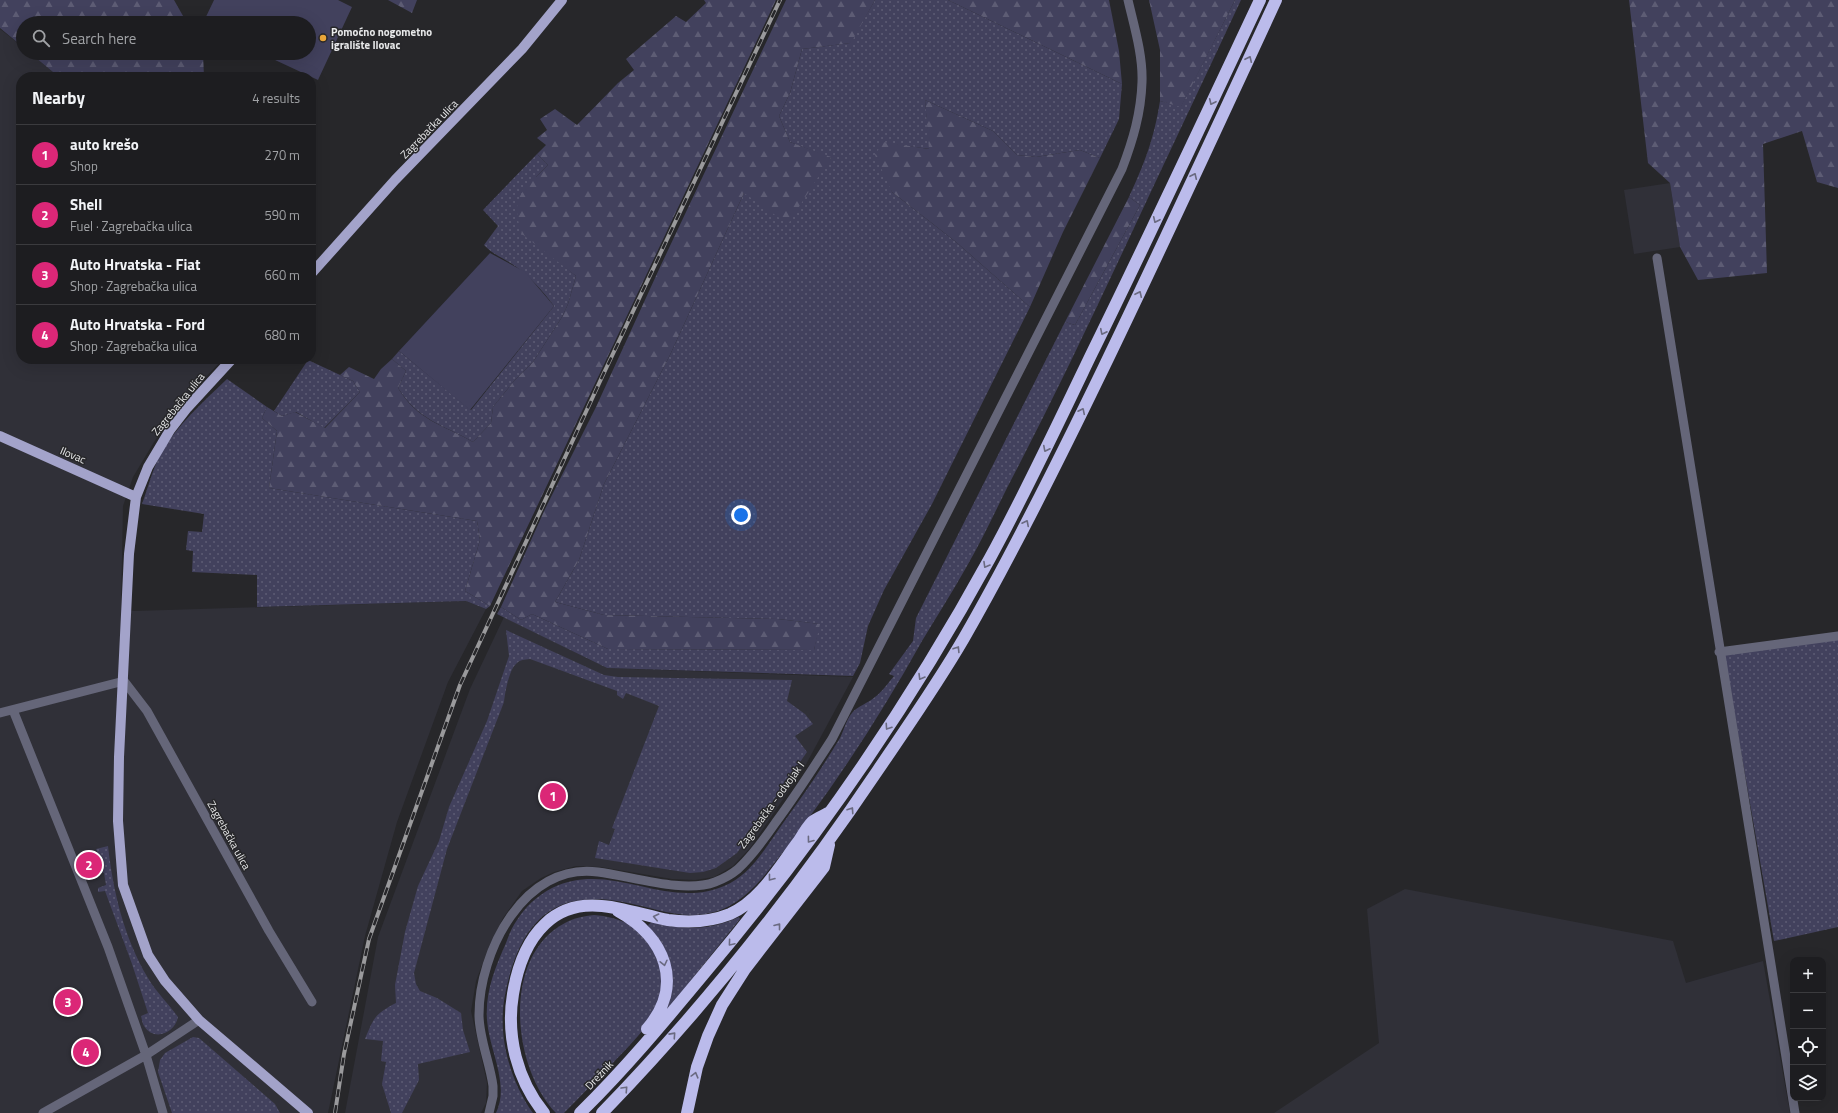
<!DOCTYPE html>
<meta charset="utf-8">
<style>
:root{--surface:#1d1d20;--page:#2a2a2d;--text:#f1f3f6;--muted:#a0a2a5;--line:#3b3b3e;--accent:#db2777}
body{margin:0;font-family:"Titillium Web",sans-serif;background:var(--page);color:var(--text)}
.controls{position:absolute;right:12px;bottom:12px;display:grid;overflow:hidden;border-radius:8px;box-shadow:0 4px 16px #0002}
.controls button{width:36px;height:36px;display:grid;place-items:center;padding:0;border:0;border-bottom:1px solid var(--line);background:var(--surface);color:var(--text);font:20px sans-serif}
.you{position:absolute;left:741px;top:515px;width:14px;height:14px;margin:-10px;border:3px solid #fff;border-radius:50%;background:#1a73e8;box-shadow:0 0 0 6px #1a73e833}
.badge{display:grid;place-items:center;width:26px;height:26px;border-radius:50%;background:var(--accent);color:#fff;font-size:13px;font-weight:700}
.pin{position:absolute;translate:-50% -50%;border:2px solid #fff;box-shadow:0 1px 4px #0006}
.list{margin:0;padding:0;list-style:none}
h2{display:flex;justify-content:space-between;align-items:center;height:52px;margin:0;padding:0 16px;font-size:17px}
h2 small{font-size:13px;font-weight:400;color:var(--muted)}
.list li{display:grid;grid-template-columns:26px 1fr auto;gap:12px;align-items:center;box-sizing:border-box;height:60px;padding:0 16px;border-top:1px solid var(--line)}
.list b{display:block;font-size:15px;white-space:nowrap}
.list p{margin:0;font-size:13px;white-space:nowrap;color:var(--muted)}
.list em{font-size:13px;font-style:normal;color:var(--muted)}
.icon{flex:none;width:22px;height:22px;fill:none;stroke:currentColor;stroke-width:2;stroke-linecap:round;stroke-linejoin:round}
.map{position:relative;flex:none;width:1838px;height:1113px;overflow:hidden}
.search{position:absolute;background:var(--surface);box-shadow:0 4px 16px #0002;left:16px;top:16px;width:300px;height:44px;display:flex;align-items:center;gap:10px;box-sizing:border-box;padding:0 14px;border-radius:22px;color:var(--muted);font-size:15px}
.panel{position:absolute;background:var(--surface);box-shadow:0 4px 16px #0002;left:16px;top:72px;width:300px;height:292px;border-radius:16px}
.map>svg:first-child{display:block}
.built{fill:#303038}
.grass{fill:url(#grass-dots)}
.forest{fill:url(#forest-firs)}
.pitch{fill:#42415d}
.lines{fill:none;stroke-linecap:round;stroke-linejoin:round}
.minor{stroke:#656679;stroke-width:9}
.primary{stroke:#a3a3ca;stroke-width:10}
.motorway{stroke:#bbbbeb;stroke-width:12}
.rail-casing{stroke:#9a9a9c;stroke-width:4}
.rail{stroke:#27272a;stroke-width:2.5;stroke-dasharray:8;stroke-linecap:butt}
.oneway{stroke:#6a6a81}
.poi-dot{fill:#eda83b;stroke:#27272a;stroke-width:1.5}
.labels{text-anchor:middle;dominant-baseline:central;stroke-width:3;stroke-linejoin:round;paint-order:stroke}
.poi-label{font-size:11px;font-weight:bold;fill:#e8e9ea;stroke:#27272a;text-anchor:start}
.street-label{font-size:11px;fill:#e8e9ea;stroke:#27272a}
</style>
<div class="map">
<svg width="1838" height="1113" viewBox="0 0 1838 1113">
<defs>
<pattern id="grass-dots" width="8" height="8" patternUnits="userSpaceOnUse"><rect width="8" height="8" fill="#42415d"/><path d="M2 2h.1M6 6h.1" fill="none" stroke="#5d5c74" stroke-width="1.8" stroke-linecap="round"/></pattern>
<pattern id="forest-firs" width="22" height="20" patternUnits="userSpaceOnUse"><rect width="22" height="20" fill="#42415d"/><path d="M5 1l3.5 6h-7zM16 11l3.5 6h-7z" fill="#5d5c74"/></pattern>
</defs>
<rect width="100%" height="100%" fill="#27272a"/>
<path class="built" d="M0,29L23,47V53H30L59,77H21V359H223L182,402L154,442L133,477L123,506L121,610L135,611L466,601L486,609L448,682L397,822L365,936L328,1113H0Z
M1670,183L1680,247L1634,254L1624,190Z
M504,617L607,668L853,677L804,768L750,848L733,866L714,877L695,880L672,879L601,867L576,866L554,872L541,878L522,891L503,918L488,949L476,981L471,1011L487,1083L486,1103L481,1113H345L378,937L470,689Z
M1405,889L1673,941L1686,983L1763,961L1790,1113H1274L1379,1043L1367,909Z"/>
<path class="grass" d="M875,0H948L1122,84L1119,119L1100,158L1080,150L1036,157L1017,155L993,131L925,100L930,149L883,143L892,192L956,242L1030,307L932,504L884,590L868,626L860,663L853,676L607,668L497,614L501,607L521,620L532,614L608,649L814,650L819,624L778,619L604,615L555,602L579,560L604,484L670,355L744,193L831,158L790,142L779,116L790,93L802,49L850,43Z
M1235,0H1241C1203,82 1164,163 1126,245C1088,326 1049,408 1007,488C994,514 982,540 967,566C953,591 937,616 922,641C877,722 826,799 768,871C753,890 734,908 710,913C680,920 652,907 623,902C549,887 518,928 505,995C497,1035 510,1081 533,1113H496C510,1084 489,1050 487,1020C485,992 495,968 506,943C509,935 512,927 517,920C526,906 537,896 552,888C611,859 666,911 724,886C750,876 766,847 781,826C802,797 822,768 840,738C844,730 846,720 852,713C857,706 869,703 875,697C882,692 888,683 894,676L889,674L913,641L916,618L1065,322L1075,325L1140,205L1129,197C1145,162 1154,139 1160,101L1181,106Z
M537,154L548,165L536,177L539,245L576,276L568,304L562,317L533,362L514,381L493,407L491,423L473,442C442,424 419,421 398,388L406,371L392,359L399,351L471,410L554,306C543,291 530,277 515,266C504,258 493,255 484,245L498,226L483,210Z
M308,360L353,381L360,392L324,428L296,412L282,416L274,411Z
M227,379L267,407L262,418L277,431L269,488L477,521L480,540L465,591L490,606L486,609L466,601L257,607V575L192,572L193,551L186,550L188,531L202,532L204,514L142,504C148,488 152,471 160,455C177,425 202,403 227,379Z
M506,630L604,675L618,677L792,680L787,701L805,714L813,724L795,736L807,752L737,853L716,868L703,872L690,873L595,858L599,841L609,845L615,829L612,828L659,706L626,693L623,699L617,695V691L530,659C525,660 520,659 516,664C509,670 505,693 504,702L447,849L414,973L416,984L420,991L437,998L461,1013L463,1030L470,1052L418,1064L419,1080L402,1113H391L382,1084L386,1062L381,1061L383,1041L365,1039C374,1017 375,1014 396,1003L395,985L405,932L418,886L439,841L449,807L487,721L509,656Z
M1838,639V927L1774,941L1724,654Z
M108,846C113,891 124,938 148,978C156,992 169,1004 178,1017C175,1033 154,1042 144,1026C142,1023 142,1019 141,1016L148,1013L132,964L105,891L98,892V888L106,885L104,873L99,872L97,858L99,857L96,849Z
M594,915C619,917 642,926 653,950C659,965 666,981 662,997C655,1021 628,1047 611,1065C595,1081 580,1097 564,1113H556C512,1068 501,956 565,923C574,918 584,916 594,915Z
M739,917L740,919L667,1010L671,993L648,925L652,922C682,931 711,930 739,917Z
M193,1037L199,1038L275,1104L280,1113H172L158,1072L160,1060L165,1053Z"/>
<path class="forest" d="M0,0H174L187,23H23V47L0,28Z
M388,0H417L412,13Z
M704,0H776L490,606L465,591L480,540L477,521L269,488L277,431L262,418L267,407L282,416L295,412L325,428L360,392L353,381L340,375L349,367L374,379L381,369L392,359L406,371L398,388C418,421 442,424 473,442L491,423L493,407L514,381L533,362L562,317L568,304L576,276L522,234C509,196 523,191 548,165L537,154L546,145L537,138L547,130L540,119L555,109L577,125L618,83L634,70L626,59L676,16L686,22L706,3Z
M786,0H875L851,43L802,49L790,93L779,116L790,142L831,157L788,224L744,193L670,355L604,484L579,560L555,602L604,615L778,619L820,624L814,650L608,649L532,614L521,620L501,607L545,509L596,407L661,265Z
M948,0H1109L1119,51L1122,84Z
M1149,0H1235L1181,107L1160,101V50Z
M1629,0H1838V188L1817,182L1802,131L1763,144L1767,273L1698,280L1680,247L1670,183L1648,163Z
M30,53H203L204,77H59Z
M925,100L993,131L1017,155L1036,157L1080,150L1100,158L1063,232L1030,307L956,242L892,192L875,155L883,142L929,149Z
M1129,197L1140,205L1075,325L1065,322Z"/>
<path class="pitch" d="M214,0H338L352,7L318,80L260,53H309V23H203Z
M490,253L525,272L554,306L470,410L399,351Z"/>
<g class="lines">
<path class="minor" d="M1657,258L1795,1113
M1719,652L1838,636
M13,710L108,947L146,1055L163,1113
M0,713L124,681L147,711L269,931L312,1002
M43,1113L146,1055L199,1020
M489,1113L493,1096V1086C490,1063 479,1038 479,1015C479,952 524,862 598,872C631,876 684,894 715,882C723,879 732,874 738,869C753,855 765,838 776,822C796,795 814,767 832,739L1122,169C1133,140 1141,113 1142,82C1143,55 1134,26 1128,0"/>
<path class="primary" d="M311,274L395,180L522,49L562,0
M232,359L187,408L170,430L148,467L136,497L129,554L119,757L118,821L123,885L148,955L165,981L199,1020L308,1113
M0,436L136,497"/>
<path class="motorway" d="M618,911C665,937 685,985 647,1029
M544,1113C517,1080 506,1036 513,994C517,969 526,942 545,924C580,890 627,912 668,920C690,923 710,922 730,914C760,901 779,867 798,842C802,836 807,827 812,822C817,818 823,816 828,813
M580,1113C624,1070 664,1022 703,975C812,846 909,706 990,558C1026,492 1058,424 1090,357C1148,239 1204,119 1260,0
M602,1113C704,1008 796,892 878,770C907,727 938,683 964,638C1014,551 1059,460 1103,369C1162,247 1219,123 1276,0
M687,1113L697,1067L708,1036L722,1005L745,969L824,867L829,845"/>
<defs>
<path id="rail" d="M335,1113L344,1054L369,939L460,685L602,377L780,0"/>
</defs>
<use href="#rail" class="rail-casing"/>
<use href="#rail" class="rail"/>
</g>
<defs><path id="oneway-chevron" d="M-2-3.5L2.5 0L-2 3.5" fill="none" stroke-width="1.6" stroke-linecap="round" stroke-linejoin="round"/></defs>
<g class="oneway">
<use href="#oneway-chevron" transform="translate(1249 59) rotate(-65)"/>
<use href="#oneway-chevron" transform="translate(1212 102) rotate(115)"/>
<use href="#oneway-chevron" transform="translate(1194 176) rotate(-65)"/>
<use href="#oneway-chevron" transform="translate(1156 220) rotate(115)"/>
<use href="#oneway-chevron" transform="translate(1139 294) rotate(-65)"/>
<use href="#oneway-chevron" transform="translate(1103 332) rotate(116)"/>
<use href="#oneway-chevron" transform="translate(1082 411) rotate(-64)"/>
<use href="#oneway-chevron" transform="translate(1046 449) rotate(117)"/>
<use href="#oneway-chevron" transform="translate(1026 523) rotate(-63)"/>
<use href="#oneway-chevron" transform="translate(986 565) rotate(120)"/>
<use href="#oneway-chevron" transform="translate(957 649) rotate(-58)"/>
<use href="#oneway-chevron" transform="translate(921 677) rotate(121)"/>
<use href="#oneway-chevron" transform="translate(888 727) rotate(124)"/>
<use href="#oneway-chevron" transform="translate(851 810) rotate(-56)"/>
<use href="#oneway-chevron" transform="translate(810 840) rotate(127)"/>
<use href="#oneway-chevron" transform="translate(771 878) rotate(128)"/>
<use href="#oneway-chevron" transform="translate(656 917) rotate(-167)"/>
<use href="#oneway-chevron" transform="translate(778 926) rotate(-52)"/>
<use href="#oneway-chevron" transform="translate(731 943) rotate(130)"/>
<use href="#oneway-chevron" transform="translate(664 963) rotate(77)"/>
<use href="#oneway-chevron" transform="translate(673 1035) rotate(-48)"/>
<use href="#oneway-chevron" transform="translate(695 1075) rotate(-75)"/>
<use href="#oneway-chevron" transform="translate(625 1089) rotate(-47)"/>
</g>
<circle class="poi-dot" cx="323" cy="38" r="4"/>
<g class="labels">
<g class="poi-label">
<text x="331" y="32">Pomoćno nogometno<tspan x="331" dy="13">igralište Ilovac</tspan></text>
</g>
<g class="street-label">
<text transform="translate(429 129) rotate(-46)">Zagrebačka ulica</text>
<text transform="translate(178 404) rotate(-51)">Zagrebačka ulica</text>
<text transform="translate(73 455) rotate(23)">Ilovac</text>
<text transform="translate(771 805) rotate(-54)">Zagrebačka - odvojak I</text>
<text transform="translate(229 835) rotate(61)">Zagrebačka ulica</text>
<text transform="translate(599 1075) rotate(-47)">Drežnik</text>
</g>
</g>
</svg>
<div class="controls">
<button>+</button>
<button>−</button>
<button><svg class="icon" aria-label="locate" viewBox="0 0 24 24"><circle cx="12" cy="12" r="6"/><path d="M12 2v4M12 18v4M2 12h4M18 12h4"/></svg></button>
<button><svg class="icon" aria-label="layers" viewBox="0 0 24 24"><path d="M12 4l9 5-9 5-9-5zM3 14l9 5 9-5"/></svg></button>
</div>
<div class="you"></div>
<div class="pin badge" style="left:553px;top:796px">1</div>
<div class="pin badge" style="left:89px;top:865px">2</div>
<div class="pin badge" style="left:68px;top:1002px">3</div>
<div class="pin badge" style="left:86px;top:1052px">4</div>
<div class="search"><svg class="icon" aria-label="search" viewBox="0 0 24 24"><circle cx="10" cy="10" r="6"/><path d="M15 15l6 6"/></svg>Search here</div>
<section class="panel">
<h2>Nearby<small>4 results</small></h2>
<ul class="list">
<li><span class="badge">1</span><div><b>auto krešo</b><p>Shop</p></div><em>270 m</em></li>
<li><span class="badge">2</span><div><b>Shell</b><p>Fuel · Zagrebačka ulica</p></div><em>590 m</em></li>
<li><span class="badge">3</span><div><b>Auto Hrvatska - Fiat</b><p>Shop · Zagrebačka ulica</p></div><em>660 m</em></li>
<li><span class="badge">4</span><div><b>Auto Hrvatska - Ford</b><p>Shop · Zagrebačka ulica</p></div><em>680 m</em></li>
</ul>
</section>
</div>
